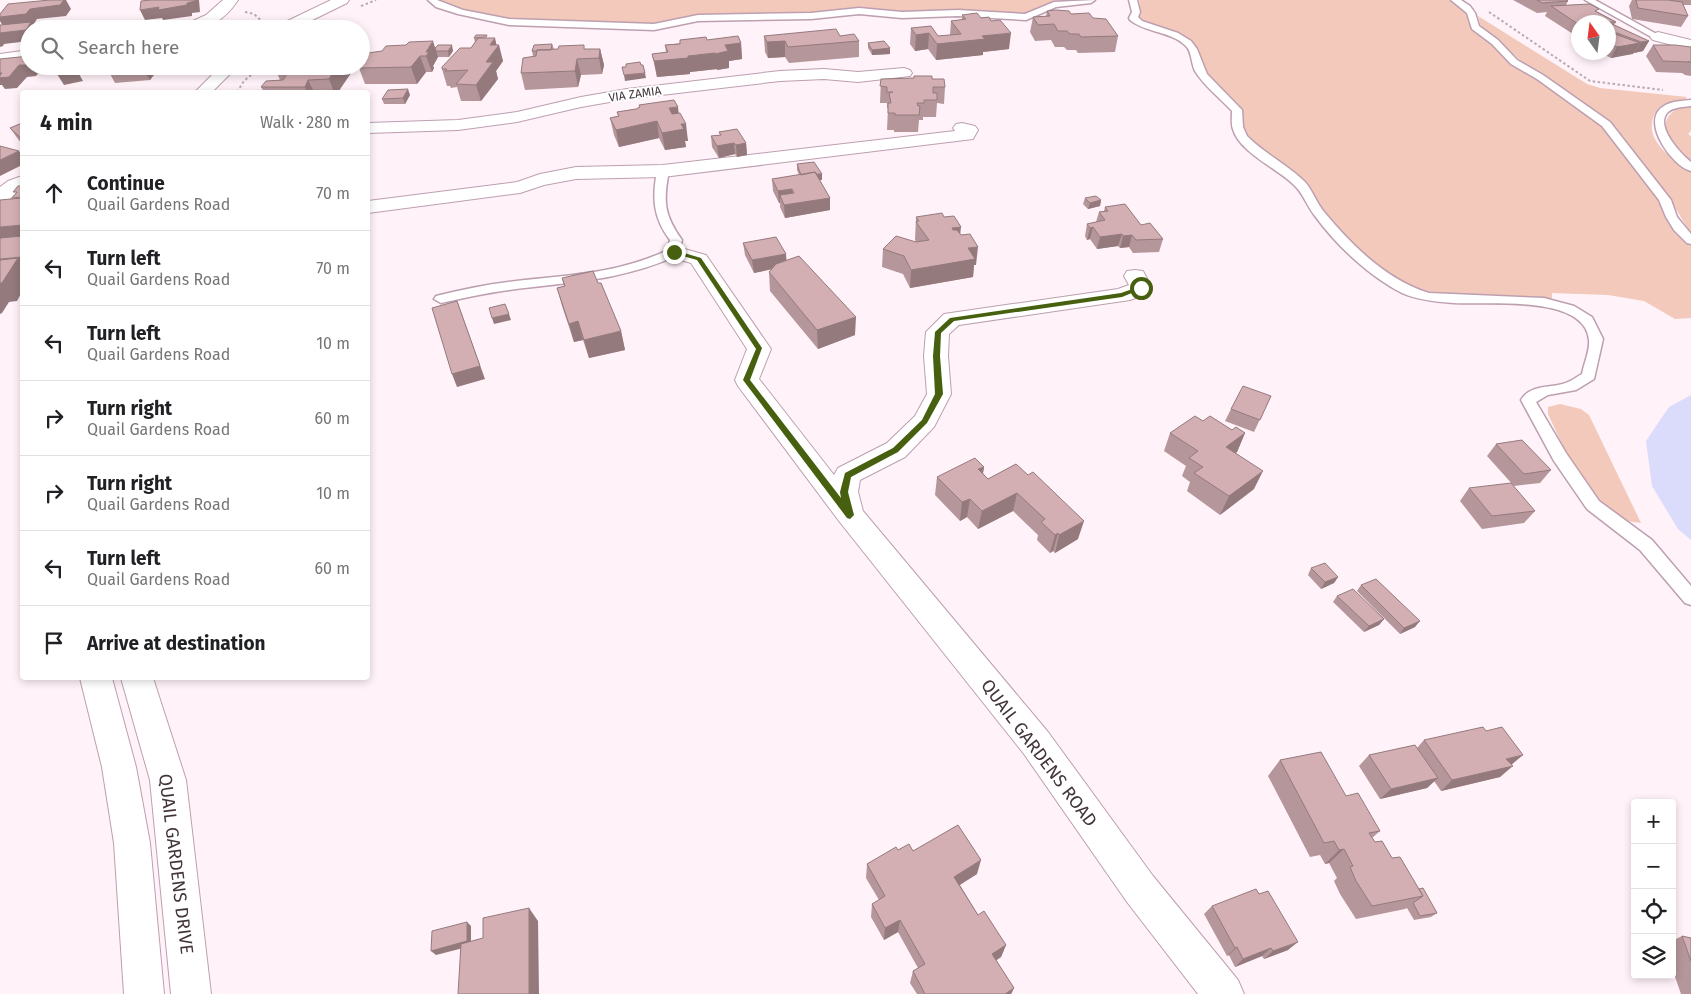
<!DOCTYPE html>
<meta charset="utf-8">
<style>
:root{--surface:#fff;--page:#f2f2f2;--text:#202124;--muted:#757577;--line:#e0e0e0}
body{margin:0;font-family:"Fira Sans",sans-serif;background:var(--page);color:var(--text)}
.controls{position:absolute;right:15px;bottom:15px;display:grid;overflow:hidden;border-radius:5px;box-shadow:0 2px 8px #0003}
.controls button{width:45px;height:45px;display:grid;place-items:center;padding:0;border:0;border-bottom:1px solid var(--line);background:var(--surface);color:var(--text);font:25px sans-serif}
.compass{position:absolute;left:1571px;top:15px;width:45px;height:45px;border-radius:50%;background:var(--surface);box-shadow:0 2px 8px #0003;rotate:346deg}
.stop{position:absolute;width:15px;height:15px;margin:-11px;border:4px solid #47600f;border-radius:50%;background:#fff}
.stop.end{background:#47600f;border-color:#fff;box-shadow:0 1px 5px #0008}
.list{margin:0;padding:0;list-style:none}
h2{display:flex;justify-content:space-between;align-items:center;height:65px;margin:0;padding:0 20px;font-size:21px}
h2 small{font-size:16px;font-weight:400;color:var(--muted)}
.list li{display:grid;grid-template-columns:32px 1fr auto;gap:15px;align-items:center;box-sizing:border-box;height:75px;padding:0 20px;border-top:1px solid var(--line)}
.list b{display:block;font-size:19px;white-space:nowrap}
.list p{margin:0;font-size:16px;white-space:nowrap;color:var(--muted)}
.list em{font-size:16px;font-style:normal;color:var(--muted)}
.icon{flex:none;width:28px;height:28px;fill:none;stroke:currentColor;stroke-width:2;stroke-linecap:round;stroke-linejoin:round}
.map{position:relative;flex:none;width:1691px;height:994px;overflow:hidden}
.search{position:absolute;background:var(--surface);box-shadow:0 2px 8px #0003;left:20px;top:20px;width:350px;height:55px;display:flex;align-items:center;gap:12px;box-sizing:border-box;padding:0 18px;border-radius:28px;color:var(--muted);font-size:19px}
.panel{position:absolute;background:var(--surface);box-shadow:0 2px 8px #0003;left:20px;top:90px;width:350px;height:590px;border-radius:5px}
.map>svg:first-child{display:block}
.green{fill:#f2c9ba}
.water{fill:#dbdbfb}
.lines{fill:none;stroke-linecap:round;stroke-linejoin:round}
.lane-casing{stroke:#bd9fb0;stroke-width:3}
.street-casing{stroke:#bd9fb0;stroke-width:2}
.secondary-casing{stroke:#bd9fb0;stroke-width:2}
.path{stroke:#b7aab1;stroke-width:2;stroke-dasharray:2.5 2.5;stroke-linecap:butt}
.lane{fill:#fff;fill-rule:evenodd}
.street{fill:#fff;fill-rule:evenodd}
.secondary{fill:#fff;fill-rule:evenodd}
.wall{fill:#b5969a}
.shaded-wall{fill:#947a7d}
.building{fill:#d3afb3;stroke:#947a7d}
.route{fill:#47600f}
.labels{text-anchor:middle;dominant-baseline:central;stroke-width:4;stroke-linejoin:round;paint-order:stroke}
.far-street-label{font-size:12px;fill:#42353c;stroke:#fff}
.near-street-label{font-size:18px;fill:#42353c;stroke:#fff}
</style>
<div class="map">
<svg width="1691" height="994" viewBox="0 0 1691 994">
<rect width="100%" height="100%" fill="#fff2f9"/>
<path class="green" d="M439,0H1086L1052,4L1028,15L905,13L709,15L656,25L509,19L466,10Z
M1139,0H1452L1466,11L1470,24L1474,29L1605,128L1657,198L1664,213L1677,233L1691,245V318L1675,319L1644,301L1608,295L1552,293V300C1516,291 1476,301 1439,295C1387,288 1356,245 1321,211C1297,187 1272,163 1248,139L1241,123C1249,105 1221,91 1210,79C1200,67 1203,49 1189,40C1173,30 1151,31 1137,17L1140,6Z
M1478,16L1587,84L1600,88L1687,97L1685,101C1679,102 1671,102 1665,104C1659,106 1655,111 1653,118C1645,143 1675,160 1691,172V234L1670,199L1650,175L1623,136L1609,123L1523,63L1497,39L1481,27Z
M1691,105V131L1688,134L1691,136V164C1684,157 1673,149 1669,141C1659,120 1671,108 1691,105Z
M1560,404L1581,409L1589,415L1641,523C1634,522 1624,521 1618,517C1583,495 1565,450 1548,414V407Z"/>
<path class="water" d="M1691,395V540L1678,529L1652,486L1646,441L1669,407Z"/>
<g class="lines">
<defs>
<path id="lane" d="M428,0H437L463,10L509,19L654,24L698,15L811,13L859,8L902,12L958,10L1025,14L1054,2L1095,0L1091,3L1056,7L1026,20L958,16L902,18L859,14L811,19L698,21L654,30L509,25L458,14L436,7Z
M1129,0H1137L1140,12L1138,17L1142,21L1178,33L1191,41L1197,49L1207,74L1242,110L1243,127L1247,136C1264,153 1286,164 1304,181C1313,190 1316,203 1325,213C1352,246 1387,280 1429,293L1544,298L1574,306L1592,317L1603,339L1594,379L1576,390L1548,395L1536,402L1566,453L1599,501L1652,540L1691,586V605L1685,603L1640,550L1587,509L1554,461L1521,400C1531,383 1553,389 1568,382C1573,380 1578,376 1582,374C1584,363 1590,351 1589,340C1585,294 1486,305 1454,303C1437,302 1418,300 1402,293C1369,276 1337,246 1315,216C1307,206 1303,193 1294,185C1278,169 1239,152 1233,129C1231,124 1232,117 1232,111C1220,98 1204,86 1195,71C1191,63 1192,52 1186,46C1171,31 1146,33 1130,20L1129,18L1132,12Z
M1451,0H1461L1470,6L1475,13L1479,26L1498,40L1517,60L1543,75L1610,122L1671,200L1677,217L1691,234V244L1687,243L1674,230L1666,217L1659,200L1602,126L1537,79L1511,64L1492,44L1472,29L1467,13Z
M1585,0H1595L1662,37L1661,39H1655Z
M1691,100V106C1684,107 1674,107 1668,112C1654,126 1681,154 1691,162V171C1673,167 1642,124 1661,108C1669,101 1681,101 1691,100Z
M663,168L669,171C663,201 664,215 682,240L678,255C622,281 569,282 509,290C486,293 464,298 441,303L434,299L436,296C460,290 484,285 508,282C565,275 615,275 668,250L670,240C653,218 652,198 657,171Z"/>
<path id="street" d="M223,0H238C222,24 207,29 180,29L182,26L206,15Z
M1658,32L1691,40V50L1653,40L1650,37L1653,34Z
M29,50V60L0,64V54Z
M904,68L910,70L912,73L910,76L858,82L824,79L780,81L627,99L581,107L517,122L458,130L368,133V123L458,120L517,112L581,97L627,89L780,71L824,69L858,72Z
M962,123L975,126L978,130L973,139L663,177L576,179L544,185L520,193L368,213V201L517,182L540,174L576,167L663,165L955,131L953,128L956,124Z
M22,176V189L7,201L0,203V187L8,181Z
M674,246L706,255L771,349L759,379L834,475L838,468L887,443L915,416L927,394L924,356L926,332L944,314L1118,289L1129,285L1124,276L1127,271L1135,270L1143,271L1152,288L1149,293L1130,300L959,325L949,334L948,356L951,394L934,427L905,457L860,480L858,492L863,511L1048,732L1153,876L1238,980L1244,994H1198L1127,902L1024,754L839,521L738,386L735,380L747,349L691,263L667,256L664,252L667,248Z"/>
<path id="secondary" d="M331,0H349L347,3L294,29H275L277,26Z
M221,66H238L212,92H195Z
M80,678H112L136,767L150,843L164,994H124L114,843L102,767Z
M121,678H153L186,780L211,994H171L150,780Z"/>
</defs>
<use href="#lane" class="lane-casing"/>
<use href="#street" class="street-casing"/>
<use href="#secondary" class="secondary-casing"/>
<path class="path" d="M361,6L376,0
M245,12L254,14L265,24
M1489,12L1590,81L1663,90
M237,92L244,81L261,66"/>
<use href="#lane" class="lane"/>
<use href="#street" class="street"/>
<use href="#secondary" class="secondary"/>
</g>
<path class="wall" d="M1513,0H1568L1567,1H1568L1566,5L1598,12L1616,22L1614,25L1649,41L1643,51L1611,58L1599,52H1608V22H1578V44L1572,41L1576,34H1573L1545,16L1547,12L1537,13Z
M1632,0H1691V5H1683L1688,16L1681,27L1632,19L1629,6Z
M1047,11L1071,14L1093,18L1118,36L1115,52L1078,53L1076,50H1067L1064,47H1055L1051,40L1035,41L1030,32L1033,17L1046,16Z
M962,15L1009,49L983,52V55L936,60L928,49L915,51L910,44L911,28L938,36L950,35L951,21L962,20Z
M764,36H840L859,41V57L789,63L785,57L768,58L765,52Z
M474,38H488L497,45L503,61L496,71L498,79L481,101H461L457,87L451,88L450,86H447L442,69L471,48L475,42Z
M707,40L741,43L742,59L729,61V68L717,70V69L690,72V74L657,77L652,54L666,53L665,45Z
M868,43L890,48V54L872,55L868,48Z
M552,44L554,49H600L604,65L602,74L581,75L578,87L525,90L521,73L533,56L532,51Z
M1653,45L1691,47V76L1685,75L1682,73L1656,72L1646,56Z
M361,48H367L369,53L435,48L453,51L449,57H438L433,66L434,68L432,72H426L417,84H365L359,68L365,58H361Z
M113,66H154L156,72L150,80L115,83L109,72Z
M274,66H348L351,73L338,92H264L261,87L280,80Z
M881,79H932L945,87L944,104L937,103L936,117H923V120H919L918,132H894V130H887L888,108H887V103H880Z
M410,95L405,104H384L382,99Z
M639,105L679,113L688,141H685L686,147L665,150L659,138L619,147L614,135L610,118L618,116L617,112L636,109L640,107Z
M22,123V144L18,139L10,128Z
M719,132L746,143L747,155L737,157L735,154L719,158L712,147L711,136L720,135Z
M797,164L822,174V180H819L830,198V210L785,218L780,207V203H779L773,191L772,179L799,175L797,170Z
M1085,198L1101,200L1100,206L1088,209L1083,204Z
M1105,207L1141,225L1163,239L1159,252L1133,253L1129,247L1120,248L1118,246L1097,249L1090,239L1087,240L1085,236L1087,224L1096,222L1099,212L1104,211Z
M916,217H944L960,234L976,265H974L973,277L910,288L903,274L882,267L883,249L916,242L915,240Z
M743,243L786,254V261L855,335L818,349L770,291L769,272L772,269L754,273L745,255Z
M562,278L598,283L621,331L625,350L589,358L583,340L574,342L562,306L557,288L564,286Z
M1271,396L1254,432L1225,421L1231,409Z
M1203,421L1232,430L1245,433L1237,452L1236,453L1254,489L1220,515L1187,491L1190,482L1182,476L1186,466L1164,451L1170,433Z
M1496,444L1551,470L1540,483L1514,486L1487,456Z
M1016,464L1078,539L1055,553L1053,551L1050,553L1037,540L1038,535L1013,511L978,529L967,517L960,521L935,495L937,477L984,467L983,473L988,479Z
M1469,488L1535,511L1524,523L1482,529L1460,501Z
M1311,568L1338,577L1334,583L1321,589L1308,575Z
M1361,585L1415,627L1400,634L1357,591Z
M1337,596L1384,619L1379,625L1364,632L1333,602Z
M1424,740L1511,765L1500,777L1441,791L1434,781L1427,788L1380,799L1359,766L1369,755L1417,748Z
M1280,760L1346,796L1380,831L1372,838L1375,842L1392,858L1419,889L1437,913L1431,917L1414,920L1407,908L1405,909L1356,919L1340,894L1334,881L1337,878L1329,863L1325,864L1320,855L1310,857L1268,776Z
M898,850L913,851L977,874L960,885L978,915L1006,945L1001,957L996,960L1014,988L1011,994H917L910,983L913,971L918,968L898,932L884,940L871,917L872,904L879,900L866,878L867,864Z
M1212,906L1288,950L1264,959L1262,956L1235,967L1229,955L1227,956L1204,914Z
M1682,936L1691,938V994H1681L1672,968V941Z"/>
<path class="shaded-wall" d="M64,0H66L71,9L66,16L37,19L33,25L35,29H29V41L4,44L3,46L0,47V33L4,28L0,21V17Z
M195,0H199L200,12L192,13V16L163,20L162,18L145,20L140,10L187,3Z
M929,33L928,49L915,51L916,35Z
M1011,33L1009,49L983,52V55L936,60L937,44L982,36Z
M495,38L497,47L499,45L503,61L496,71L498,79L481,101L476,85L486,62L490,45Z
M433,41L438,57L433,66L434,68L432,72L426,56V52Z
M785,41V57L768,58L767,42Z
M1649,41L1643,51L1634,53L1641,42Z
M741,43L742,59L729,61V68L717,70L715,54L725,45Z
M1640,43L1633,54L1611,58L1617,47Z
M452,45L453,51L449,57L448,51Z
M367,48L369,53L366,58L364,53Z
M890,48V54L872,55V50Z
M600,49L604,65L602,74L599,58Z
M715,53L717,69L690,72V74L657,77L654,61Z
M420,56L426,72L417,84L411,67Z
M577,59L581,75L578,87L575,71Z
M19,65H29V66H44L36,76L27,77L17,88L5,89L2,85H0V73Z
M74,66H84L82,68L85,73L79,74L83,81L64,85L57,74Z
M141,66H154L156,72L150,80Z
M337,66H348L351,73L338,92H334L329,79Z
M645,73L646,78L625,81L624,75Z
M308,80L314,92H307L305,87Z
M408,89L410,95L405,104L403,98Z
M678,107L680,124L671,125L669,108Z
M657,121L659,138L619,147L616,130Z
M681,124H686L688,141H685L686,147L665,150L662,133Z
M734,143L735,154L719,158L717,146Z
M746,143L747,155L737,157L736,145Z
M19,151L22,155V165L0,176V160Z
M822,174V180L802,183V177Z
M792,189L793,201L780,195V203H779L778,191Z
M830,198V210L785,218L784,205Z
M1101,200L1100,206L1088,209L1090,203Z
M22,225V244L0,247V227Z
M961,227L959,245L952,228Z
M1093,227L1090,239L1087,240L1090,228Z
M1122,234L1118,246L1097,249L1100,237Z
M1132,235L1129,247L1120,248L1123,236Z
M978,247L976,265H974L973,277L910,288L911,270L968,248Z
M786,254L787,266L754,273L752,260Z
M22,257V292L17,301L9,302L2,313L0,314V259Z
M457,301L485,379L457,387L452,374Z
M509,314L511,320L494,324L492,318Z
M856,317L855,335L818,349L817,330Z
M578,321L583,340L574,342L569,324Z
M621,331L625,350L589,358L584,340Z
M1245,433L1237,452L1218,465L1226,447Z
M984,467L981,485L978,469Z
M1263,471L1254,489L1220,515L1229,496Z
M1017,493L1013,511L978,529L982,511Z
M970,499L967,517L960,521L962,502Z
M1084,521L1078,539L1055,553L1059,535Z
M1058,533L1053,551L1050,553L1055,535Z
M1338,577L1334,583L1321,589L1325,582Z
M1384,619L1379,625L1364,632L1369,626Z
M1420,621L1415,627L1400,634L1404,628Z
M1523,755L1510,766L1506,759Z
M1513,766L1500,777L1441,791L1452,780Z
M1438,778L1427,788L1380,799L1391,789Z
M1344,849L1329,863L1325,864L1339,850Z
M981,860L977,874L951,890L954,877Z
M529,908L538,921L539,994H529Z
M900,920L898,932L884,940L885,928Z
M467,922L471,926V946L436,955L431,951Z
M1298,942L1288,950L1264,959L1273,951Z
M1006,945L1001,957L988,966L992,954Z
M1237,947L1229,955L1227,956L1235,948Z
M1271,948L1262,956L1235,967L1243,959Z
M1014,988L1011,994H1005Z"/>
<path class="building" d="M50,0H64L60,5L30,9L26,14L0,17V14L8,4Z
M151,0H195V1L187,3V5L158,10L159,7L140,10L141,1Z
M1537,0H1566L1568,1L1542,3Z
M1636,0H1668L1682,2L1688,16L1638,8Z
M1590,4L1599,9L1595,11L1616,22H1578V24L1551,6Z
M1056,10L1069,11L1071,14L1089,13L1093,18L1106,19L1118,36L1081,37L1079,34H1070L1067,31H1058L1054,24L1038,25L1033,17L1050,16L1047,11Z
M977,13L981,18L989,17L991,21L1000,20L1011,33L982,36L985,39L937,44L929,33L916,35L911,28L931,26L938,36L961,34L951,21L966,19L962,15Z
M31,22L26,30L0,33V25Z
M1612,24L1649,41L1641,42L1617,33H1612L1640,43L1617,47L1608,43V25Z
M836,29L840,36L854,34L859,41L788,47L785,41L767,42L764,36Z
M476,35H487L486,37L474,38Z
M738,36L741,43L725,45L728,51L715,54V53L688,56V58L654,61L652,54L668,52L665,45L680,44V40L706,37L707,40Z
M478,38H495L490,45H499L486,62H493L476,85L456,84L468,70L445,71L447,69H442V67L460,48H471Z
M433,41L426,52H429L426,56H420L411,67L359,68L360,66H361V64L368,53L382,51L386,46L406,45L409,42Z
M884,41L890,48L872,50L868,43Z
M552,44L551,50H537V51H532L534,45Z
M438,45H452L448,51H436L435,48Z
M584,45V49H600L599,58L577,59L575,71L521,73L523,58L536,56L537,50L558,49L559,46Z
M1653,45H1675L1691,47V63L1688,61L1689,62L1663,61Z
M361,48H367L364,53H361Z
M29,56V65H19L9,77L0,78V75L2,73H0V59Z
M640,62L641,65H643L645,73L624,75L622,67H626V64Z
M58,66H75L77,69L57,74L54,68Z
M113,66H146L144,69L109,72Z
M279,66H337L329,79L308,80L305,87H261L266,81L283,80L290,69L276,70Z
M914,76H932V79H944L945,87H933V93H937V100H924V103H917L918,106H920L919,115H895V113H888V103H891L889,93L893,92H887V87L880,86L881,79L914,78Z
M408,89L403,98L382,99L388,90Z
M674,100L678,107L669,108L672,114L680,113L686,124H681L684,129L662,133L657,121L616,130L610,118L619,116L617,112L636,109L640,107L639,105Z
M22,123V139L10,128Z
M737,129L746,143L736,145L734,143L717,146L711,136L721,135L719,132Z
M0,146L19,151L0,160Z
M814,162L822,174H816L815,172L801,175L797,164Z
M815,172L830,198L784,205L780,195L794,193L792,189L778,191L772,179Z
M18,186H22V197L12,198L17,192H13Z
M1096,196L1101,200L1090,203L1085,198Z
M22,198V225L0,227V200Z
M1125,204L1141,225L1150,223L1163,239L1136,240L1132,235L1123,236L1122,234L1100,237L1093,227L1090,228L1087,224L1105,220L1099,212L1108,211L1105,207Z
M942,213L944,217L954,216L961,227L952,228L953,230H957L961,235L970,234L978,247L968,248L975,259L911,270L904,256L883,249L896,236L916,242L929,240L916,222L919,221L916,217Z
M22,236V257L0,259V238Z
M776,237L786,254L752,260L743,243Z
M799,256L856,317L817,330L769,272L776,264Z
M18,258L2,283H0V260Z
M593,271L598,283H601L621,331L584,340L578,321L569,324L557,288L565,286L562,278Z
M457,301L480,366L452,374L432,308Z
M505,304L509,314L492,318L489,308Z
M1243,386L1271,396L1260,420L1231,409Z
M1195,416L1203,421L1210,416L1232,430L1236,427L1245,433L1226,447L1263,471L1229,496L1194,473L1203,467L1189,458L1198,451L1170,433Z
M1522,440L1551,470L1524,474L1496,444Z
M975,458L984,467L978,469L988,479L1016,464L1028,475L1033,472L1084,521L1059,535L1058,533L1055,535L1041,522L1045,519L1017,493L982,511L970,499L962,502L937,477Z
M1511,483L1535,511L1492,516L1469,488Z
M1325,563L1338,577L1325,582L1311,568Z
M1376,579L1420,621L1404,628L1361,585Z
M1353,589L1384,619L1369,626L1337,596Z
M1483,727L1486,731L1502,727L1523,755L1506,759L1513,766L1452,780L1424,740Z
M1415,745L1438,778L1391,789L1369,755Z
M1321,752L1346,796L1358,793L1380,831L1369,833L1375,842L1382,841L1392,858L1400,857L1423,896L1372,906L1356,881L1350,867L1353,866L1344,849L1339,850L1334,841L1324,843L1280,760Z
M958,825L981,860L954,877L978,915L984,911L1006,945L992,954L1014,988L1005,994H925L913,971L925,964L900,920L885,928L872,904L885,896L867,864L896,847L898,850L909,844L913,851Z
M1423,888L1437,913L1420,916L1413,903L1423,896L1419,889Z
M1256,889L1259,894L1268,891L1298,942L1273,951L1271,948L1243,959L1237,947L1235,948L1212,906Z
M529,908V994H458L461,944L483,938V918Z
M467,922V941L431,951L432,931Z
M1682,936L1691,938V961Z"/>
<path class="route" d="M674,250L701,258L762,348L750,380L841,498L840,492L845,473L893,448L922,420L935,394L933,356L935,332L950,318L1121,293L1141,286L1144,288L1122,297L954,321L941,333L940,356L943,394L927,423L898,452L851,477L848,492L854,515L850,519L847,518L743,380L756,349L697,260L672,253Z"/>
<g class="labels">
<g class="far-street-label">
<text transform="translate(635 94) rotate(-8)">VIA ZAMIA</text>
</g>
<g class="near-street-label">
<text transform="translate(1039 753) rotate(53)">QUAIL GARDENS ROAD</text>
<text transform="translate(176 864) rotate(83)">QUAIL GARDENS DRIVE</text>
</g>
</g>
</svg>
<div class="controls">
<button>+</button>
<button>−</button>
<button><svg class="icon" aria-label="locate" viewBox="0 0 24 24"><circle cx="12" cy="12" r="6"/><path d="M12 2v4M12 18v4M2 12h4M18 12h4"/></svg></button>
<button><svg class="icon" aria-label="layers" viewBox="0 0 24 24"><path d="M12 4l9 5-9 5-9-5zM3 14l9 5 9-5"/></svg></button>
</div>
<svg class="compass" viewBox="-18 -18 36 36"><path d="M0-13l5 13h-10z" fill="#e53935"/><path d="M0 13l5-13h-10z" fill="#757577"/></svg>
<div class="stop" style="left:1141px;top:288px"></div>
<div class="stop end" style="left:674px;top:252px"></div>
<div class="search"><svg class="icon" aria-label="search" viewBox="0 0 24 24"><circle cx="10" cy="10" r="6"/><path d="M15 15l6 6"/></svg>Search here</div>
<section class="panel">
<h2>4 min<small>Walk · 280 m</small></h2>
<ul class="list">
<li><svg class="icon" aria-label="ahead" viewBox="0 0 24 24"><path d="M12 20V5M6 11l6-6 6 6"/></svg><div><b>Continue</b><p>Quail Gardens Road</p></div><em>70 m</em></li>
<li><svg class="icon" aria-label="left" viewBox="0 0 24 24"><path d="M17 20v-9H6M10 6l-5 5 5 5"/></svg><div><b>Turn left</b><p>Quail Gardens Road</p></div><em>70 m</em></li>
<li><svg class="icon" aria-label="left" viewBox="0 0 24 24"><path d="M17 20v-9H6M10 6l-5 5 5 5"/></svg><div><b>Turn left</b><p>Quail Gardens Road</p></div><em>10 m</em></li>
<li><svg class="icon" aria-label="right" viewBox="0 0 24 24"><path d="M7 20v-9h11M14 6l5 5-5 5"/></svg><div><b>Turn right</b><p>Quail Gardens Road</p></div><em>60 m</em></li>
<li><svg class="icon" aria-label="right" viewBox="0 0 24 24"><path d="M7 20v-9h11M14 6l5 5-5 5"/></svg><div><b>Turn right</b><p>Quail Gardens Road</p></div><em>10 m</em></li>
<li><svg class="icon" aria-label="left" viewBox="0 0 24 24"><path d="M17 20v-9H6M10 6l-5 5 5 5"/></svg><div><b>Turn left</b><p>Quail Gardens Road</p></div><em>60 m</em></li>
<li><svg class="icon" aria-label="arrive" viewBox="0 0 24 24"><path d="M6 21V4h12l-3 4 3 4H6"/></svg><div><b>Arrive at destination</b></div></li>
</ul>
</section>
</div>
